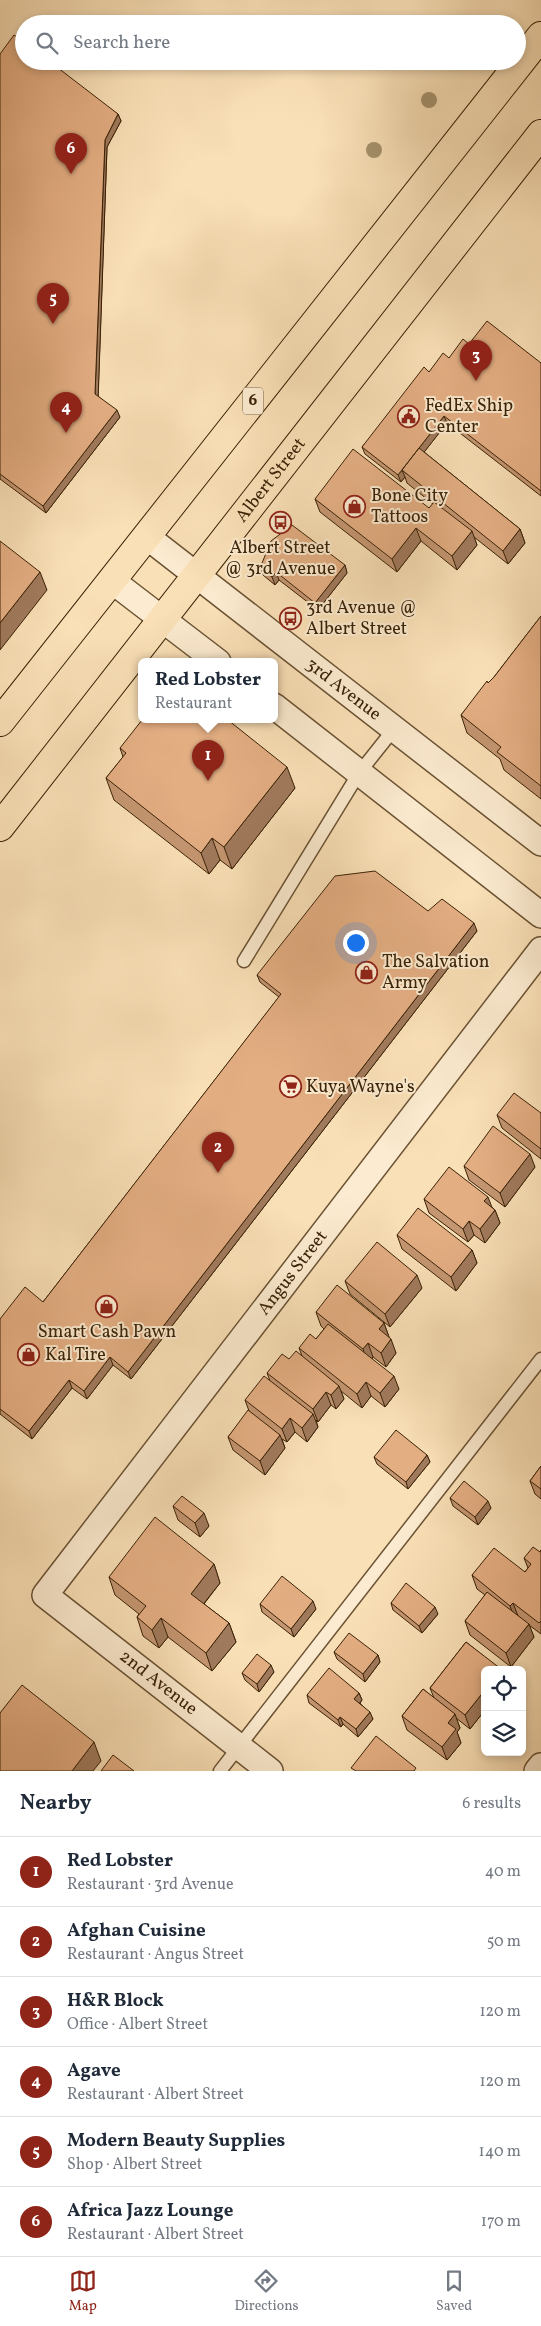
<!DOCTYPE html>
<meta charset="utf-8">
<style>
:root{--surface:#fff;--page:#f6f6f7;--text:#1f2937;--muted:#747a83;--line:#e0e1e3;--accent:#8f2418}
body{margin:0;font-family:Vollkorn,serif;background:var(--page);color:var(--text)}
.controls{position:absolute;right:15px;bottom:15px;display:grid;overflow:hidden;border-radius:8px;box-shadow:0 2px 8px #0003}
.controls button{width:45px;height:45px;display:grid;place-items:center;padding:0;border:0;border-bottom:1px solid var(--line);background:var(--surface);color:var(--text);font:25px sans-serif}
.you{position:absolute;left:355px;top:942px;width:18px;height:18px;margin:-12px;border:4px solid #fff;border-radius:50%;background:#1a73e8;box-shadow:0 0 0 8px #1a73e833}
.badge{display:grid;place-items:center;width:32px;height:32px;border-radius:50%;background:var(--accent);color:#fff;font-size:16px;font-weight:700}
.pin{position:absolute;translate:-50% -41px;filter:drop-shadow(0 1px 2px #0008)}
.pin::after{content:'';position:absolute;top:26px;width:18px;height:15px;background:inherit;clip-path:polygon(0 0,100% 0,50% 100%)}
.popup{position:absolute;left:138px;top:658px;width:140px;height:65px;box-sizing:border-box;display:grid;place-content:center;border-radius:8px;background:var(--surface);filter:drop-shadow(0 1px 4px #0005);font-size:16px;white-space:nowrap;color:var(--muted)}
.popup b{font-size:19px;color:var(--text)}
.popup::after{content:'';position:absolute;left:50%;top:100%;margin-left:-10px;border:10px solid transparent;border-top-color:var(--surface)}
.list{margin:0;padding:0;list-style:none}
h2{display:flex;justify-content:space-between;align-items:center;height:65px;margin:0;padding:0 20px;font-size:21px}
h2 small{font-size:16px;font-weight:400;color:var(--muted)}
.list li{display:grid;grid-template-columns:32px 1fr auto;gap:15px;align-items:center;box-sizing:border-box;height:70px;padding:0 20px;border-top:1px solid var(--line)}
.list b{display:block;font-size:19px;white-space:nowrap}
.list p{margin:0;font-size:16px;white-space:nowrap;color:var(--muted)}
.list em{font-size:16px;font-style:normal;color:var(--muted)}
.icon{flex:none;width:28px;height:28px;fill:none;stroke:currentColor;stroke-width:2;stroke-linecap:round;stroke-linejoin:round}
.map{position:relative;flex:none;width:541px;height:1771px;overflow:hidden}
.search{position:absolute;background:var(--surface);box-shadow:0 2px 8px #0003;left:15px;right:15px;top:15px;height:55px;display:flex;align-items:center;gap:12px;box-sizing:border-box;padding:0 18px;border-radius:28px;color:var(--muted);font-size:19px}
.sheet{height:485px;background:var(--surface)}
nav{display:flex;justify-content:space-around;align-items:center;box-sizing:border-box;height:70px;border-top:1px solid var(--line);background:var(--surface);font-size:14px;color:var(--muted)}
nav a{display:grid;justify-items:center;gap:2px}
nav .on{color:var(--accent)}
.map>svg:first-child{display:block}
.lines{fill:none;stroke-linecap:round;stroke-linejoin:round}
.service-casing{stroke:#6a5233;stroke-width:15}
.minor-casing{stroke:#6a5233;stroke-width:28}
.primary-casing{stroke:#3a2207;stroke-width:30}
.service{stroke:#fcebd0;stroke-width:12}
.minor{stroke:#fcebd0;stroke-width:25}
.primary{stroke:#fae0b7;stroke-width:28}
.tree{fill:#a5926d}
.wall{fill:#c49671;stroke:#3a2207}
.shaded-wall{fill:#a07a5c;stroke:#3a2207}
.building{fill:#e4ae83;stroke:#3a2207}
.labels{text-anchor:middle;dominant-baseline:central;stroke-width:4;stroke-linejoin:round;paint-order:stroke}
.shield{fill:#fcebd0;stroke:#745e43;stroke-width:1}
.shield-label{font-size:16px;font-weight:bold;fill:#3a2207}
.poi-label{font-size:18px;fill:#3a2207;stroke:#fcebd0;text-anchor:start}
.street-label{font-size:18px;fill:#3a2207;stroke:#fcebd0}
</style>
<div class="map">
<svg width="541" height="1771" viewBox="0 0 541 1771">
<rect width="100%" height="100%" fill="#fae0b7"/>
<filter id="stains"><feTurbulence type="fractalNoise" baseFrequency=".004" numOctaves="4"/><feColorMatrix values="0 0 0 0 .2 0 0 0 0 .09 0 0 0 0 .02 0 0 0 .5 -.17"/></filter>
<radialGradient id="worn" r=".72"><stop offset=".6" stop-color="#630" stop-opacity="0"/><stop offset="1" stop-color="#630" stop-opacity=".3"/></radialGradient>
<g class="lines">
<defs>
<path id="service" d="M244,961L359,773L394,729
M220,1771L541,1359"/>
<g id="minor">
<path id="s1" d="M146,536L541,843"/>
<path d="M111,580L218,662"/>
<path d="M274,706L541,915"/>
<path id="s2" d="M270,1771L45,1595L541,950"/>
<path d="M537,1771L541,1766"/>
</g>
<g id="primary">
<path d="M0,722L541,36"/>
<path id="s3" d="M0,827L541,134"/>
</g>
</defs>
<use href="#service" class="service-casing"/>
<use href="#minor" class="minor-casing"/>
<use href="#primary" class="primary-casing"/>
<use href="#service" class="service"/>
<use href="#minor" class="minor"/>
<use href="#primary" class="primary"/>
</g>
<g class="tree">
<circle cx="429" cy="100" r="8"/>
<circle cx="374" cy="150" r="8"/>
</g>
<path class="wall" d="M0,54L118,114L121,121L107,147L98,396L120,417L46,513L0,479Z
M469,344L541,363V496L447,423L424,452L520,529L525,543L508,564L474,537L477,545L457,570L421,541L397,572L320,512L315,499L429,508L433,504L407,483L405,477L401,482L365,454L362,447L429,372Z
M345,565L347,573L318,610L279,580L275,585L263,575L260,568Z
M541,616V799L504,770L500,759L467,733L461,715L494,677Z
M120,748L295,788L232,869L220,860L209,874L114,800L106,778L123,757Z
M428,911L477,931L131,1379L113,1365L87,1399L72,1388L32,1439L0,1414V1319L43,1302L279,997L260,982L257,975Z
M541,1113V1159L502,1128L497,1115Z
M464,1166L535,1167L505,1207L469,1180Z
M424,1199L492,1207L495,1210L500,1223L485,1243L474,1235L468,1242L429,1213Z
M397,1235L472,1250L477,1263L456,1291L402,1249Z
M345,1281L422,1288L390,1327L350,1294Z
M316,1312L384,1323L389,1337L396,1353L386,1367L373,1357L372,1359L399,1389L385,1407L371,1396L362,1408L341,1391L344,1399L336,1409L331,1405L318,1422L316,1420L318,1427L307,1442L295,1432L287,1442L282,1439L285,1448L265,1475L233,1450L228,1437L249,1411L245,1400L270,1381L267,1373L302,1356L299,1348L316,1339L324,1329L321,1326Z
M427,1455L430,1462L408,1489L377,1464L374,1457Z
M541,1466V1499L535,1494L530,1481Z
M450,1498L491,1508L478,1525L453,1506Z
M173,1506L209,1526L200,1537L178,1520Z
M541,1550V1634L529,1625L534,1637L511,1667L470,1635L465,1621L485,1595L477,1589L472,1575L525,1572L528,1568L524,1558L540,1552Z
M214,1564L220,1583L204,1604L229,1623L236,1642L212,1671L168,1637L159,1648L143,1636L137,1617L139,1614L115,1595L109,1577Z
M391,1603L438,1614L422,1633L393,1610Z
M260,1604L316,1609L294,1637L262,1612Z
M466,1642L501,1670H485V1710L470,1729L456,1718L460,1728L457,1732L461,1743L447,1760L407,1730L402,1716L423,1689L434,1698L430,1688Z
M334,1652L378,1655L380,1662L365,1682L337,1659Z
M274,1672L259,1692L245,1680L242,1673Z
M359,1693L362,1700L360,1703L373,1719L358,1737L343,1724L341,1727L309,1703L307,1695Z"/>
<path class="shaded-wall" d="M118,114L121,121L107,147L98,402L95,394L105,140Z
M117,410L120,417L46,513L43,506Z
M444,416L447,423L407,474L402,470Z
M402,470L405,477L401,482L398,475Z
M416,528L421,541L397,572L392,559Z
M520,529L525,543L508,564L503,551Z
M472,531L477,545L457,570L452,556Z
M345,565L347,573L318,610L315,603Z
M40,572L47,590L0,650V623Z
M276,572L279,580L275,585L272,577Z
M287,767L295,788L232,869L224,847Z
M212,838L220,860L209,874L201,853Z
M474,923L477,931L131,1379L128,1372Z
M530,1154L535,1167L505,1207L500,1193Z
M488,1197L493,1210L484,1201Z
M495,1210L500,1223L485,1243L480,1229Z
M469,1221L474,1235L468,1242L463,1229Z
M472,1250L477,1263L456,1291L451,1277Z
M417,1275L422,1288L390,1327L385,1314Z
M384,1323L389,1337L384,1343L379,1329Z
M391,1339L396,1353L386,1367L381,1353Z
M368,1343L373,1357L368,1363L363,1349Z
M110,1357L113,1365L87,1399L84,1391Z
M394,1376L399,1389L385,1407L380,1393Z
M69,1380L72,1388L32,1439L29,1431Z
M366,1382L371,1396L362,1408L357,1394Z
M339,1386L344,1399L336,1409L331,1395Z
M326,1392L331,1405L318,1422L313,1409Z
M313,1414L318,1427L307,1442L302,1428Z
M290,1418L295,1432L287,1442L282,1429Z
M280,1435L285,1448L265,1475L260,1461Z
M427,1455L430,1462L408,1489L406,1482Z
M488,1501L491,1508L478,1525L475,1517Z
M204,1513L209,1526L200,1537L195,1523Z
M214,1564L220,1583L197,1612L191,1594Z
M313,1601L316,1609L294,1637L291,1629Z
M513,1603L518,1616L515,1620L510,1606Z
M435,1607L438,1614L422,1633L419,1626Z
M161,1618L168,1637L159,1648L152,1630Z
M229,1623L236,1642L212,1671L206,1653Z
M529,1624L534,1637L511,1667L506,1653Z
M378,1655L380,1662L365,1682L363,1674Z
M271,1665L274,1672L259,1692L257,1684Z
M485,1690V1710L470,1729L465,1715Z
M359,1693L362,1700L357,1706L354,1699Z
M370,1712L373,1719L358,1737L356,1729Z
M455,1714L460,1728L457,1732L461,1743L447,1760L442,1747L448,1723Z
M340,1717L343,1724L341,1727L338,1720Z
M94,1742L101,1761L93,1771H72Z"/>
<path class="building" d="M14,35L24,42V61H49L118,114L105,140L95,394L117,410L43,506L0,474V54Z
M487,321L541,363V491L444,416L398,475L362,447L424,367L429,372L443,353L449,358L463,339L469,344Z
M419,448L520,529L503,551L402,470Z
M353,449L429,508L434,502L472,531L452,556L416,528L392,559L315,499Z
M292,525L345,565L315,603L276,572L272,577L260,568L271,541Z
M0,541L40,572L0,623Z
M541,616V786L497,752L501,747L461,715L487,681L488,683L494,677Z
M142,720H228L287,767L224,847L212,838L201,853L106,778L126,753L120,748Z
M375,871L428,911L442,899L474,923L128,1372L110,1357L84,1391L69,1380L29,1431L0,1409V1319L25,1287L43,1302L281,994L257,975L335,876Z
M514,1093L541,1113V1149L497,1115Z
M493,1126L530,1154L500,1193L464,1166Z
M449,1167L488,1197L484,1201L495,1210L480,1229L469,1221L463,1229L424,1199Z
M418,1208L472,1250L451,1277L397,1235Z
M377,1242L417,1275L385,1314L345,1281Z
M337,1285L384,1323L379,1329L391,1339L381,1353L368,1343L363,1349L316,1312Z
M328,1324L394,1376L380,1393L366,1382L357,1394L299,1348L310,1334L316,1339Z
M296,1351L339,1386L331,1395L326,1392L313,1409L267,1373L282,1354L289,1359Z
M264,1376L313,1414L302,1428L290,1418L282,1429L245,1400Z
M248,1410L280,1435L260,1461L228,1437Z
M396,1430L427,1455L406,1482L374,1457Z
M541,1466V1489L530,1481Z
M464,1481L488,1501L475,1517L450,1498Z
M182,1496L204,1513L195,1523L173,1506Z
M155,1517L214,1564L191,1594L229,1623L206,1653L161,1618L152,1630L137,1617L146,1606L109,1577Z
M533,1547L540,1552L541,1550V1621L539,1623L513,1603L510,1606L472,1575L494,1548L525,1572L531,1564L524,1558Z
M282,1576L313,1601L291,1629L260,1604Z
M406,1583L435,1607L419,1626L391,1603Z
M487,1592L529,1624L506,1653L465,1621Z
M349,1633L378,1655L363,1674L334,1652Z
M466,1642L501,1669L500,1670H485V1690L465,1715L430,1688Z
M257,1654L271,1665L257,1684L242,1673Z
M329,1668L359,1693L354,1699L370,1712L356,1729L340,1717L338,1720L307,1695Z
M22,1685L94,1742L72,1771H0V1713Z
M423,1689L455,1714L448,1723L456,1729L442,1747L402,1716Z
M376,1736L416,1768L414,1771H356L351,1768Z
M113,1755L134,1771H101Z"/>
<defs>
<symbol id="civic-ring" viewBox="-11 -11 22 22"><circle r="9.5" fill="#fcebd0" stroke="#8f2418" stroke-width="1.5"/><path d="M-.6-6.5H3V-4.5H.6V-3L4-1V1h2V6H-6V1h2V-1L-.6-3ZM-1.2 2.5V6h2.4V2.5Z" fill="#8f2418"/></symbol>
<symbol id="shop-ring" viewBox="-11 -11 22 22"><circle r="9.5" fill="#fcebd0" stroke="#8f2418" stroke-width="1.5"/><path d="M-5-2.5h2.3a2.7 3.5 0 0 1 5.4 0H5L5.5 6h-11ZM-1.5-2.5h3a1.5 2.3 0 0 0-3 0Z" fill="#8f2418"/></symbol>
<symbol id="bus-ring" viewBox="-11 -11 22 22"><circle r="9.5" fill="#fcebd0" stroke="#8f2418" stroke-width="1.5"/><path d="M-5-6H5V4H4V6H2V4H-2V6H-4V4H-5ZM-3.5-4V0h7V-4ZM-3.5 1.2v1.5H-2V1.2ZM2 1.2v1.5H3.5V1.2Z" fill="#8f2418"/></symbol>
<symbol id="supermarket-ring" viewBox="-11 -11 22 22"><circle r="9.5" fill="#fcebd0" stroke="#8f2418" stroke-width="1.5"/><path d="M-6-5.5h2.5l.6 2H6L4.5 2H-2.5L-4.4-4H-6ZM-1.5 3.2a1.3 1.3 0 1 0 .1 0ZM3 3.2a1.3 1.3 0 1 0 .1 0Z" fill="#8f2418"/></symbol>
</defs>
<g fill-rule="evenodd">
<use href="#civic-ring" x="396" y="404" width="25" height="25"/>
<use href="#shop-ring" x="342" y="494" width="25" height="25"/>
<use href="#bus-ring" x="268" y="510" width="25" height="25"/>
<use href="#bus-ring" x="278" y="606" width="25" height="25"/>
<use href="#shop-ring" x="354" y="960" width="25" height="25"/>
<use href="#supermarket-ring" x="278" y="1074" width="25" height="25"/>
<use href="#shop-ring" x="94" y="1294" width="25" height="25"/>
<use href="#shop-ring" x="16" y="1342" width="25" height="25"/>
</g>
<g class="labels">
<rect class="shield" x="243" y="387.5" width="20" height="27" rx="4"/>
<g class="shield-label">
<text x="253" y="401">6</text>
</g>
<g class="poi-label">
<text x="425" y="406">FedEx Ship<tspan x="425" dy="21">Center</tspan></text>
<text x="371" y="496">Bone City<tspan x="371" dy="21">Tattoos</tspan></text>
<text x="280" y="548" text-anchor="middle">Albert Street<tspan x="280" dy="21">@ 3rd Avenue</tspan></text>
<text x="306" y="608">3rd Avenue @<tspan x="306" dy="21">Albert Street</tspan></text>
<text x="382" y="962">The Salvation<tspan x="382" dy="21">Army</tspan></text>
<text x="306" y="1087">Kuya Wayne's</text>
<text x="107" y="1332" text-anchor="middle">Smart Cash Pawn</text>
<text x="45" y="1355">Kal Tire</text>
</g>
<g class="street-label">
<text stroke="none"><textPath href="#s3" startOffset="440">Albert Street</textPath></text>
<text stroke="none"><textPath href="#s1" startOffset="250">3rd Avenue</textPath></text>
<text stroke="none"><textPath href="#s2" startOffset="692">Angus Street</textPath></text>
<text transform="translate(158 1683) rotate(38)">2nd Avenue</text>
</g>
</g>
<rect width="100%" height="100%" filter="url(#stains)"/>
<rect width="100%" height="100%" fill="url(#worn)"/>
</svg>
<div class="controls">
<button><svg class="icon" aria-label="locate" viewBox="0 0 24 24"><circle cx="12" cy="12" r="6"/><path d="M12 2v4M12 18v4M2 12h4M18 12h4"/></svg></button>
<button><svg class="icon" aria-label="layers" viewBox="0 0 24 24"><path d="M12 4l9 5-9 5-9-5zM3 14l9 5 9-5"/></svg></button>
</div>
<div class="you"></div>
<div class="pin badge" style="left:208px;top:781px">1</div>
<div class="popup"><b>Red Lobster</b>Restaurant</div>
<div class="pin badge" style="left:218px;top:1173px">2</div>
<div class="pin badge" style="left:476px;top:381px">3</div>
<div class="pin badge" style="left:66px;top:433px">4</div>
<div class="pin badge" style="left:53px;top:324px">5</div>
<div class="pin badge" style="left:71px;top:174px">6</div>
<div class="search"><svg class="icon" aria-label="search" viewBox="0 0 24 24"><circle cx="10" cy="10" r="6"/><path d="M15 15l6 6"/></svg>Search here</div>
</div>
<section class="sheet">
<h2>Nearby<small>6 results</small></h2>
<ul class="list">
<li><span class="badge">1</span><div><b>Red Lobster</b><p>Restaurant · 3rd Avenue</p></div><em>40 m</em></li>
<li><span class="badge">2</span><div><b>Afghan Cuisine</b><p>Restaurant · Angus Street</p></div><em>50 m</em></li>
<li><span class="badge">3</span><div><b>H&amp;R Block</b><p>Office · Albert Street</p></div><em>120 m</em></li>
<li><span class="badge">4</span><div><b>Agave</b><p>Restaurant · Albert Street</p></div><em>120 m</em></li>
<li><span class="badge">5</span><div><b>Modern Beauty Supplies</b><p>Shop · Albert Street</p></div><em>140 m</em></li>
<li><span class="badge">6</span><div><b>Africa Jazz Lounge</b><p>Restaurant · Albert Street</p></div><em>170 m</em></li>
</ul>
</section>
<nav>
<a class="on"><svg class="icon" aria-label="map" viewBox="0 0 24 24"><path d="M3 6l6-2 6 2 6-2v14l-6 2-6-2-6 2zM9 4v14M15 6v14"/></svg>Map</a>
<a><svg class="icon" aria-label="directions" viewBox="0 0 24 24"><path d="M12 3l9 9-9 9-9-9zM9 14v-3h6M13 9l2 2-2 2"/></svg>Directions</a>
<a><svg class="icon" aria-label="saved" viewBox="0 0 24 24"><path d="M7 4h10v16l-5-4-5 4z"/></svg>Saved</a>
</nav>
